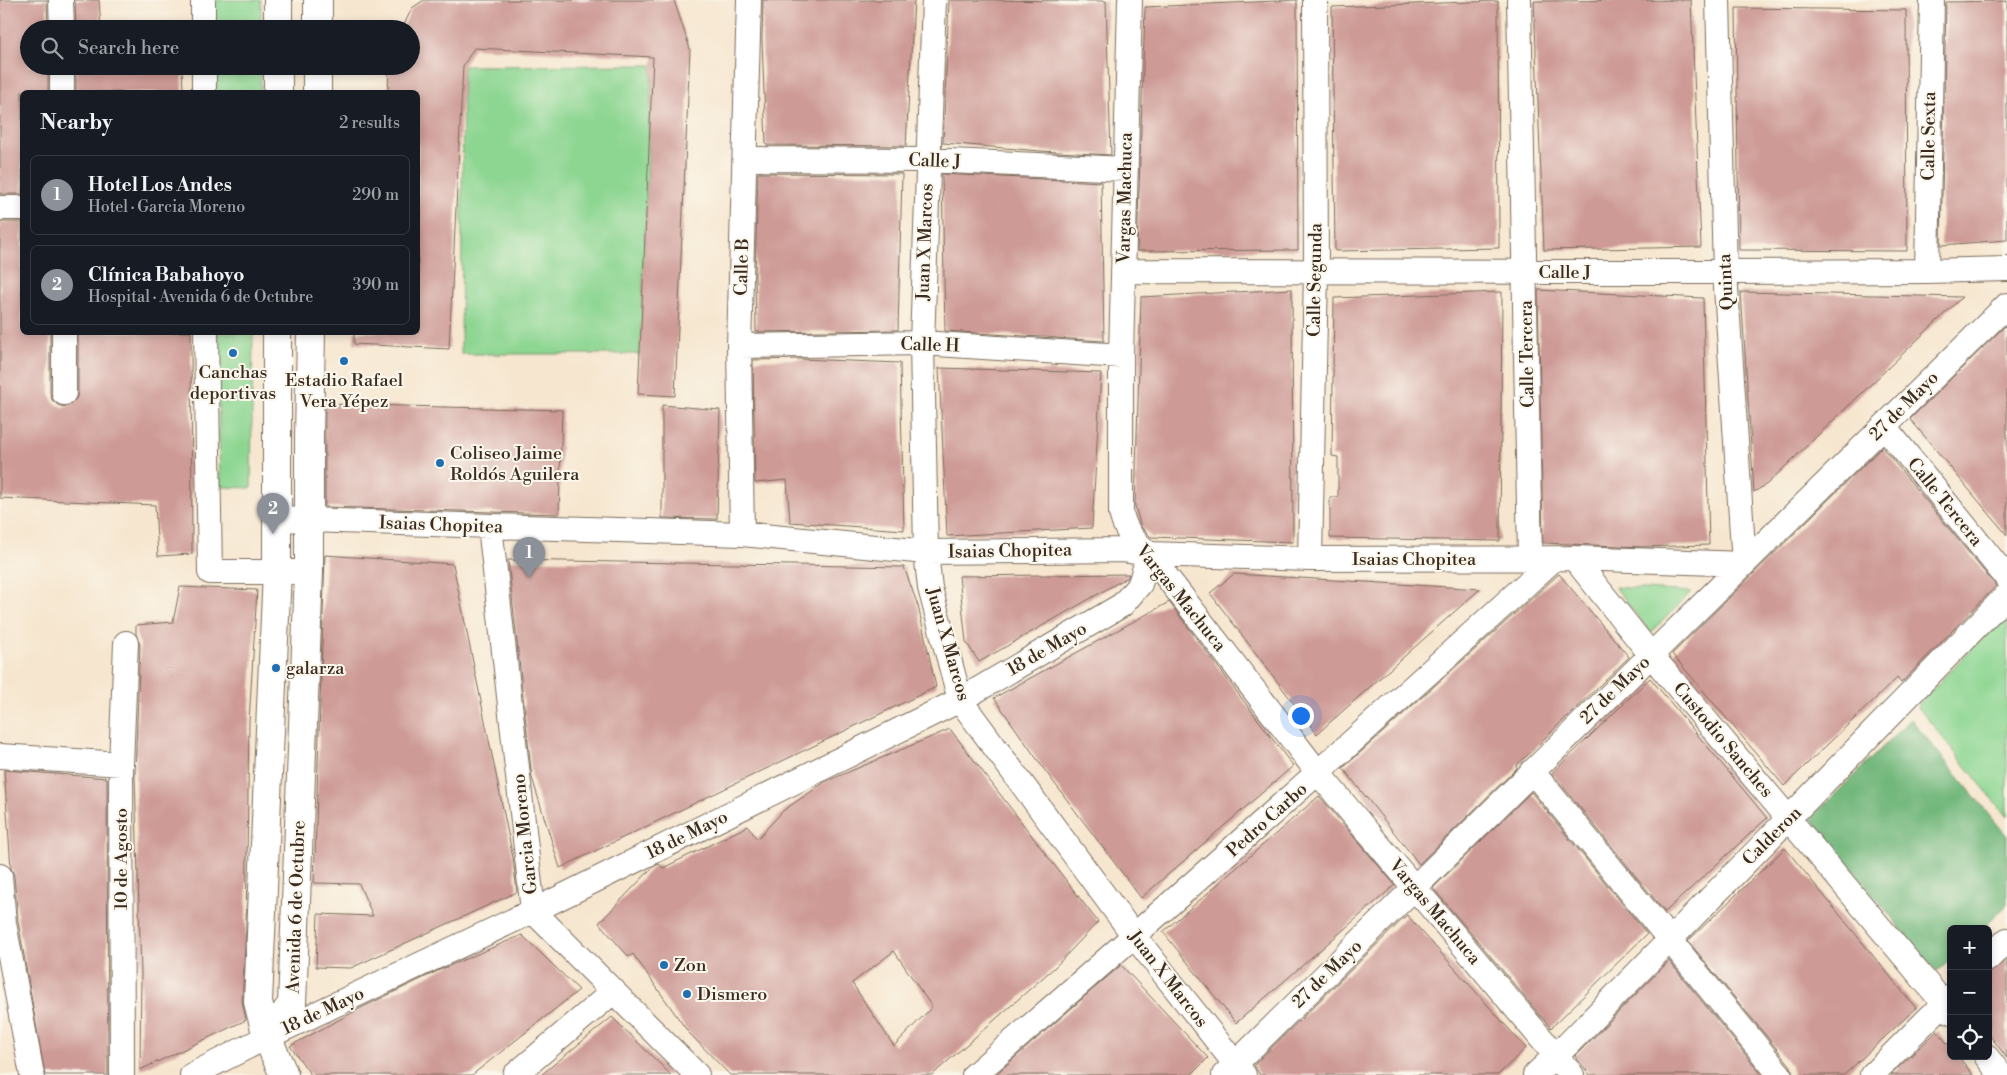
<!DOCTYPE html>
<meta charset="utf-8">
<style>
:root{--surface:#171b24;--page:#242831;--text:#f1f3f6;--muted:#9ea1a6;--line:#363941;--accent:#8c9099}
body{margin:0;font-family:"Libre Bodoni",serif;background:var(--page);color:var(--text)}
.controls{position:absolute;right:15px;bottom:15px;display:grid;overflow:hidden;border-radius:8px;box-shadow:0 2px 8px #0003}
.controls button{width:45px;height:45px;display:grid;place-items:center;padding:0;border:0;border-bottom:1px solid var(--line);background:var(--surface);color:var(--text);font:25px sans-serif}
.you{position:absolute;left:1300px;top:715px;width:18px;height:18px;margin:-12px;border:4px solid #fff;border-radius:50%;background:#1a73e8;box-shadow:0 0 0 8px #1a73e833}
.badge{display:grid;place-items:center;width:32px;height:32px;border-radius:50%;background:var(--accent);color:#fff;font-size:16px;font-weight:700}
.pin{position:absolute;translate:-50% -41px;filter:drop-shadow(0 1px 2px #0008)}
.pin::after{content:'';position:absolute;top:26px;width:18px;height:15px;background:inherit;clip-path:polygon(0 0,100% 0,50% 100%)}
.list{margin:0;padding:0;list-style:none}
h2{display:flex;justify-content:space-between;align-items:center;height:65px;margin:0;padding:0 20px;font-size:21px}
h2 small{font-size:16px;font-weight:400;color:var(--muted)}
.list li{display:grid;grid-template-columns:32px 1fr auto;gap:15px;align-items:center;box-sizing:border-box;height:80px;margin:0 10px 10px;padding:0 10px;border:1px solid var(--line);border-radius:8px}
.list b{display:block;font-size:19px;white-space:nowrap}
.list p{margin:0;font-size:16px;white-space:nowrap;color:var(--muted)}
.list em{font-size:16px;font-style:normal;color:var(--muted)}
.icon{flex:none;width:28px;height:28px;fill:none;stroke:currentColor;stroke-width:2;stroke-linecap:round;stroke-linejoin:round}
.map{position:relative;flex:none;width:2007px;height:1075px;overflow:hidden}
.search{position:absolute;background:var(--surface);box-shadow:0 2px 8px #0003;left:20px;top:20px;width:400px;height:55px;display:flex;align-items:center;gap:12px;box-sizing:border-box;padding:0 18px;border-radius:28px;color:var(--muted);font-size:19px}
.panel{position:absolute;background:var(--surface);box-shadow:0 2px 8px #0003;left:20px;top:90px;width:400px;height:245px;border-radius:8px}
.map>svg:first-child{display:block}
.green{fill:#8dd692;stroke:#648058}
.forest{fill:#72b77c;stroke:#56704d}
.building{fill:#cd9a95;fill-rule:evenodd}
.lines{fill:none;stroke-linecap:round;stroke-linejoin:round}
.minor-casing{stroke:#7c6c5c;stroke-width:26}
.major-casing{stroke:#7c6c5c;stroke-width:30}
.minor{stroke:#fff;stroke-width:24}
.major{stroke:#fff;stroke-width:28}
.poi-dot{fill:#1f6fb2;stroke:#fbf7ec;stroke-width:2}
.labels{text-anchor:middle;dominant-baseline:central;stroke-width:4;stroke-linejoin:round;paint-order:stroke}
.street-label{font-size:18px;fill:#3b2a1e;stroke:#fbf7ec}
.poi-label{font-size:18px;fill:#3b2a1e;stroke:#fbf7ec;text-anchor:start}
</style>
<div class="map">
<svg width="2007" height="1075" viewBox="0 0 2007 1075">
<rect width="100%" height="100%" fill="#fbf7ec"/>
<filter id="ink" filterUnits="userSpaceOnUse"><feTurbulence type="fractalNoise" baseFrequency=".02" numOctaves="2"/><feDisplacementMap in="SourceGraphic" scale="10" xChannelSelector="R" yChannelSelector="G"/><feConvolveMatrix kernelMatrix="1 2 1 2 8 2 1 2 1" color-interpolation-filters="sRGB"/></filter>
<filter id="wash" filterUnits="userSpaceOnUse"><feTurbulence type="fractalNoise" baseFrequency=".0096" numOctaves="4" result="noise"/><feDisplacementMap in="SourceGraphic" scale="20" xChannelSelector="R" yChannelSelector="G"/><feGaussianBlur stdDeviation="1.12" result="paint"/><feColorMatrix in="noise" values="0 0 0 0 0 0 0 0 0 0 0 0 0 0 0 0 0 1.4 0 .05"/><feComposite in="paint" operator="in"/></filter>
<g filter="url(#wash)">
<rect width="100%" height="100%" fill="#f6e6cf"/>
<path class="green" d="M213,0H261V29H213Z
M652,65L640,354H461L463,66Z
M214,66H261V92H214Z
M217,333H253L251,488L220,487Z
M1615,587L1691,592L1651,633Z
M2007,611V817L1917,706Z"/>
<path class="forest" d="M1911,719L2007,836V905L1982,929H1951V958L1936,972L1811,818Z"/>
<g id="blocks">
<path class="building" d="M0,0H47L48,29H29V66H48V92H22V194H0Z
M75,0H99L101,29H76Z
M424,0H674L690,49L675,396L638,394L653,57L474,48L463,66L449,349L354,344V332H418V92H388L389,66H411V29H402L412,8Z
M763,0H914L906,146L766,145L762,40Z
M949,0L1106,1L1111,155L1041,151L943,143Z
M1297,0L1298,250L1137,251L1145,7Z
M1691,0L1701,247L1544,250L1534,1Z
M1498,1L1499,248L1335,251L1332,7Z
M2007,1V240L1941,245L1946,2Z
M1736,8L1906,10L1907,251L1739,250Z
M76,66H103L104,69H150V66H182L183,92H76Z
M758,173L902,174L898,330L756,332L755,275Z
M942,174L1101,182L1104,341L945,331Z
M0,222H22V332H50V393L52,400L58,405L64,407L70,405L76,399L78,393V332H191L192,554L158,556L155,505L0,498Z
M1292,289L1293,542L1151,537L1141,527L1135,506L1141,297Z
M1538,290L1703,298L1709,545L1643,547L1543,543Z
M1502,292L1500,541L1330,538V497H1338V457L1332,456L1334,298Z
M1741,292L1962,297L1767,484L1754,492Z
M2007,324V535L1910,419Z
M800,359L900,363L904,530L790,522L787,480L755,483L753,360Z
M939,368L1101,373L1092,528L947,536Z
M325,404L562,410L559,514L325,507Z
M662,405L720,410L717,519L662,518Z
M1882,447L1996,586L1901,683L1897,678L1784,786L1672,654Z
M325,555L453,564L513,858L517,892L351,968L316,967L318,914L373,916L359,884L314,883Z
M508,560L904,567L918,606L936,687L560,868L532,778Z
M1129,574L1128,577L979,662L966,642L959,576Z
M1234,574L1480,589L1317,734L1210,593Z
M1559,574L1629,657L1516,766L1517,768L1419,864L1343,768Z
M180,587L257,590L249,721L246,929L242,1001L246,1020L140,1070L141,973L135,776L140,644L136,634V625L173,622Z
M1169,602L1293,766L1141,898L1046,772L994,698Z
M1650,678L1767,818L1665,912L1552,773Z
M950,729L1098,922L1055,967L932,1075H730L688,1032L633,954L629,957L599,923L653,867L659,864L663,868L748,826L757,839L784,810L825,782ZM894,951L932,1007L894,1046L852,983Z
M4,770L107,778L108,1075H45L18,921L14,875L11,868Z
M1531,792L1647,934L1551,1028L1433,888Z
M1319,796L1395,885L1236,1023L1163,932Z
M1785,848L1916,1008L1844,1075H1793L1791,1066L1688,941Z
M1407,915L1526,1048L1498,1075H1260L1254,1065Z
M522,935L579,990L472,1075H311L290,1046L361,1008L442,969Z
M2007,959V1058L1988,1033V975Z
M1669,961L1762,1075H1590L1575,1056Z
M1121,965L1208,1058L1191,1075H995Z
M612,1017L671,1075H541Z
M1937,1031L1951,1048V1056H1958L1973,1075H1891Z"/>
</g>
</g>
<g filter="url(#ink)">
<use href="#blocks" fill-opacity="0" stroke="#7c6c5c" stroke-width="1"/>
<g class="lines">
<defs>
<path id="minor" d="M61,0L62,29
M203,0V29
M934,0L922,343L926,552L930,588L960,700L1135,937L1244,1075
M1130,0L1121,356V513C1126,533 1134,541 1149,554L1319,774L1572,1075
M1519,0L1530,558
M62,66V92
M204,66V92
M745,161L752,159L927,160L1126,169
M0,208H22
M1123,271L1725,272L1927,271L2007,269
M1927,271L1932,0
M64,332V393
M206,332L210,572H309
M739,346L922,343L1121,356
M1884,426L2007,578
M276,519L742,534L926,552L1122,550L1149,554L1310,559L1574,558L1744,564L1725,272L1718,0
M490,526L533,911L697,1075
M742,534L739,346L749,0
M1574,558L1651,655L1951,1012
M1310,559L1316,272L1315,0
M0,756L121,764
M1532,771L1780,1075
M0,876L4,923L32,1075
M1988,959L2007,940
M1986,1056L2001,1075
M122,1075L121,764L126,643
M192,1075L267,1037L533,911L960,700L1122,605L1140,584L1149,554
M515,1075L614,991
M974,1075C1170,906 1363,733 1554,559
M1224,1075L2007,305
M1535,1075L1568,1044L2007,595
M1872,1075L1951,996"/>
<path id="major" d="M278,29V0
M318,29V0
M278,92V66
M317,92V66
M277,332V571L258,1002L267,1037L284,1075
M267,1037L292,1004L309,572V437L311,332"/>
</defs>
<use href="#minor" class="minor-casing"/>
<use href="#major" class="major-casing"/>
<use href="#minor" class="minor"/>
<use href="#major" class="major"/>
</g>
</g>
<g class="poi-dot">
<circle cx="233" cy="353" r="5"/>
<circle cx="344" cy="361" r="5"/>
<circle cx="440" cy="463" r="5"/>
<circle cx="276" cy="668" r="5"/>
<circle cx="664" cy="965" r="5"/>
<circle cx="687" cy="994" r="5"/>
</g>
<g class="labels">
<g class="street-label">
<text transform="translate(1929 136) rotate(-89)">Calle Sexta</text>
<text transform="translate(935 161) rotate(2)">Calle J</text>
<text transform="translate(1125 198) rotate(-89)">Vargas Machuca</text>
<text transform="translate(925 242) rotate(-88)">Juan X Marcos</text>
<text transform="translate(742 267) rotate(-88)">Calle B</text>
<text x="1565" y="272">Calle J</text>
<text transform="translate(1315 280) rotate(-89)">Calle Segunda</text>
<text transform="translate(1726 282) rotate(-93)">Quinta</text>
<text transform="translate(930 345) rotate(2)">Calle H</text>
<text transform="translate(1527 354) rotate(-91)">Calle Tercera</text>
<text transform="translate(1904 406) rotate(-45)">27 de Mayo</text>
<text transform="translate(1945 502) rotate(51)">Calle Tercera</text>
<text transform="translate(441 525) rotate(2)">Isaias Chopitea</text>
<text transform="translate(1010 551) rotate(-1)">Isaias Chopitea</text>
<text x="1414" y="559">Isaias Chopitea</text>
<text transform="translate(1181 598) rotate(51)">Vargas Machuca</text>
<text transform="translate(948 644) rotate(74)">Juan X Marcos</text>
<text transform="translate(1047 649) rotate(-30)">18 de Mayo</text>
<text transform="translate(1615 690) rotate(-44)">27 de Mayo</text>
<text transform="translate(1723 740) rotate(50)">Custodio Sanches</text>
<text transform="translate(1267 820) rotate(-42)">Pedro Carbo</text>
<text transform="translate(525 834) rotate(-96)">Garcia Moreno</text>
<text transform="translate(687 835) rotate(-26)">18 de Mayo</text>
<text transform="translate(1772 836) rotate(-45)">Calderon</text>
<text transform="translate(121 859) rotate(-90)">10 de Agosto</text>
<text transform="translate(296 907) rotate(-88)">Avenida 6 de Octubre</text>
<text transform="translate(1435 912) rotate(50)">Vargas Machuca</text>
<text transform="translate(1327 974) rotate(-44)">27 de Mayo</text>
<text transform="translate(1168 979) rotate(52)">Juan X Marcos</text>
<text transform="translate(323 1011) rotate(-25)">18 de Mayo</text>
</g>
<g class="poi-label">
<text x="233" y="372" text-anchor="middle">Canchas<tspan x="233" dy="21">deportivas</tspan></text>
<text x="344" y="380" text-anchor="middle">Estadio Rafael<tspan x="344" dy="21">Vera Yépez</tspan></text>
<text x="450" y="453">Coliseo Jaime<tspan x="450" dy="21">Roldós Aguilera</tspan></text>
<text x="286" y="668">galarza</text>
<text x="674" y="965">Zon</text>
<text x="697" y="994">Dismero</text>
</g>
</g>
</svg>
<div class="controls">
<button>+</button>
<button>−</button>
<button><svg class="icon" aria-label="locate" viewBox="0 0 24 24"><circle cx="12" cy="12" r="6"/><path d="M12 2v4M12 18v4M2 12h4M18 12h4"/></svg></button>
</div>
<div class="you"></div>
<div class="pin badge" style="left:529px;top:578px">1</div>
<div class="pin badge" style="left:273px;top:534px">2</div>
<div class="search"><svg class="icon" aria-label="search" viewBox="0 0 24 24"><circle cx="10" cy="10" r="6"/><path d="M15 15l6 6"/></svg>Search here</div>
<section class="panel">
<h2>Nearby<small>2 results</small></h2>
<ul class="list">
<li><span class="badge">1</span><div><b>Hotel Los Andes</b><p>Hotel · Garcia Moreno</p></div><em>290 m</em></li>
<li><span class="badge">2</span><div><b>Clínica Babahoyo</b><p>Hospital · Avenida 6 de Octubre</p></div><em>390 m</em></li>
</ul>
</section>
</div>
